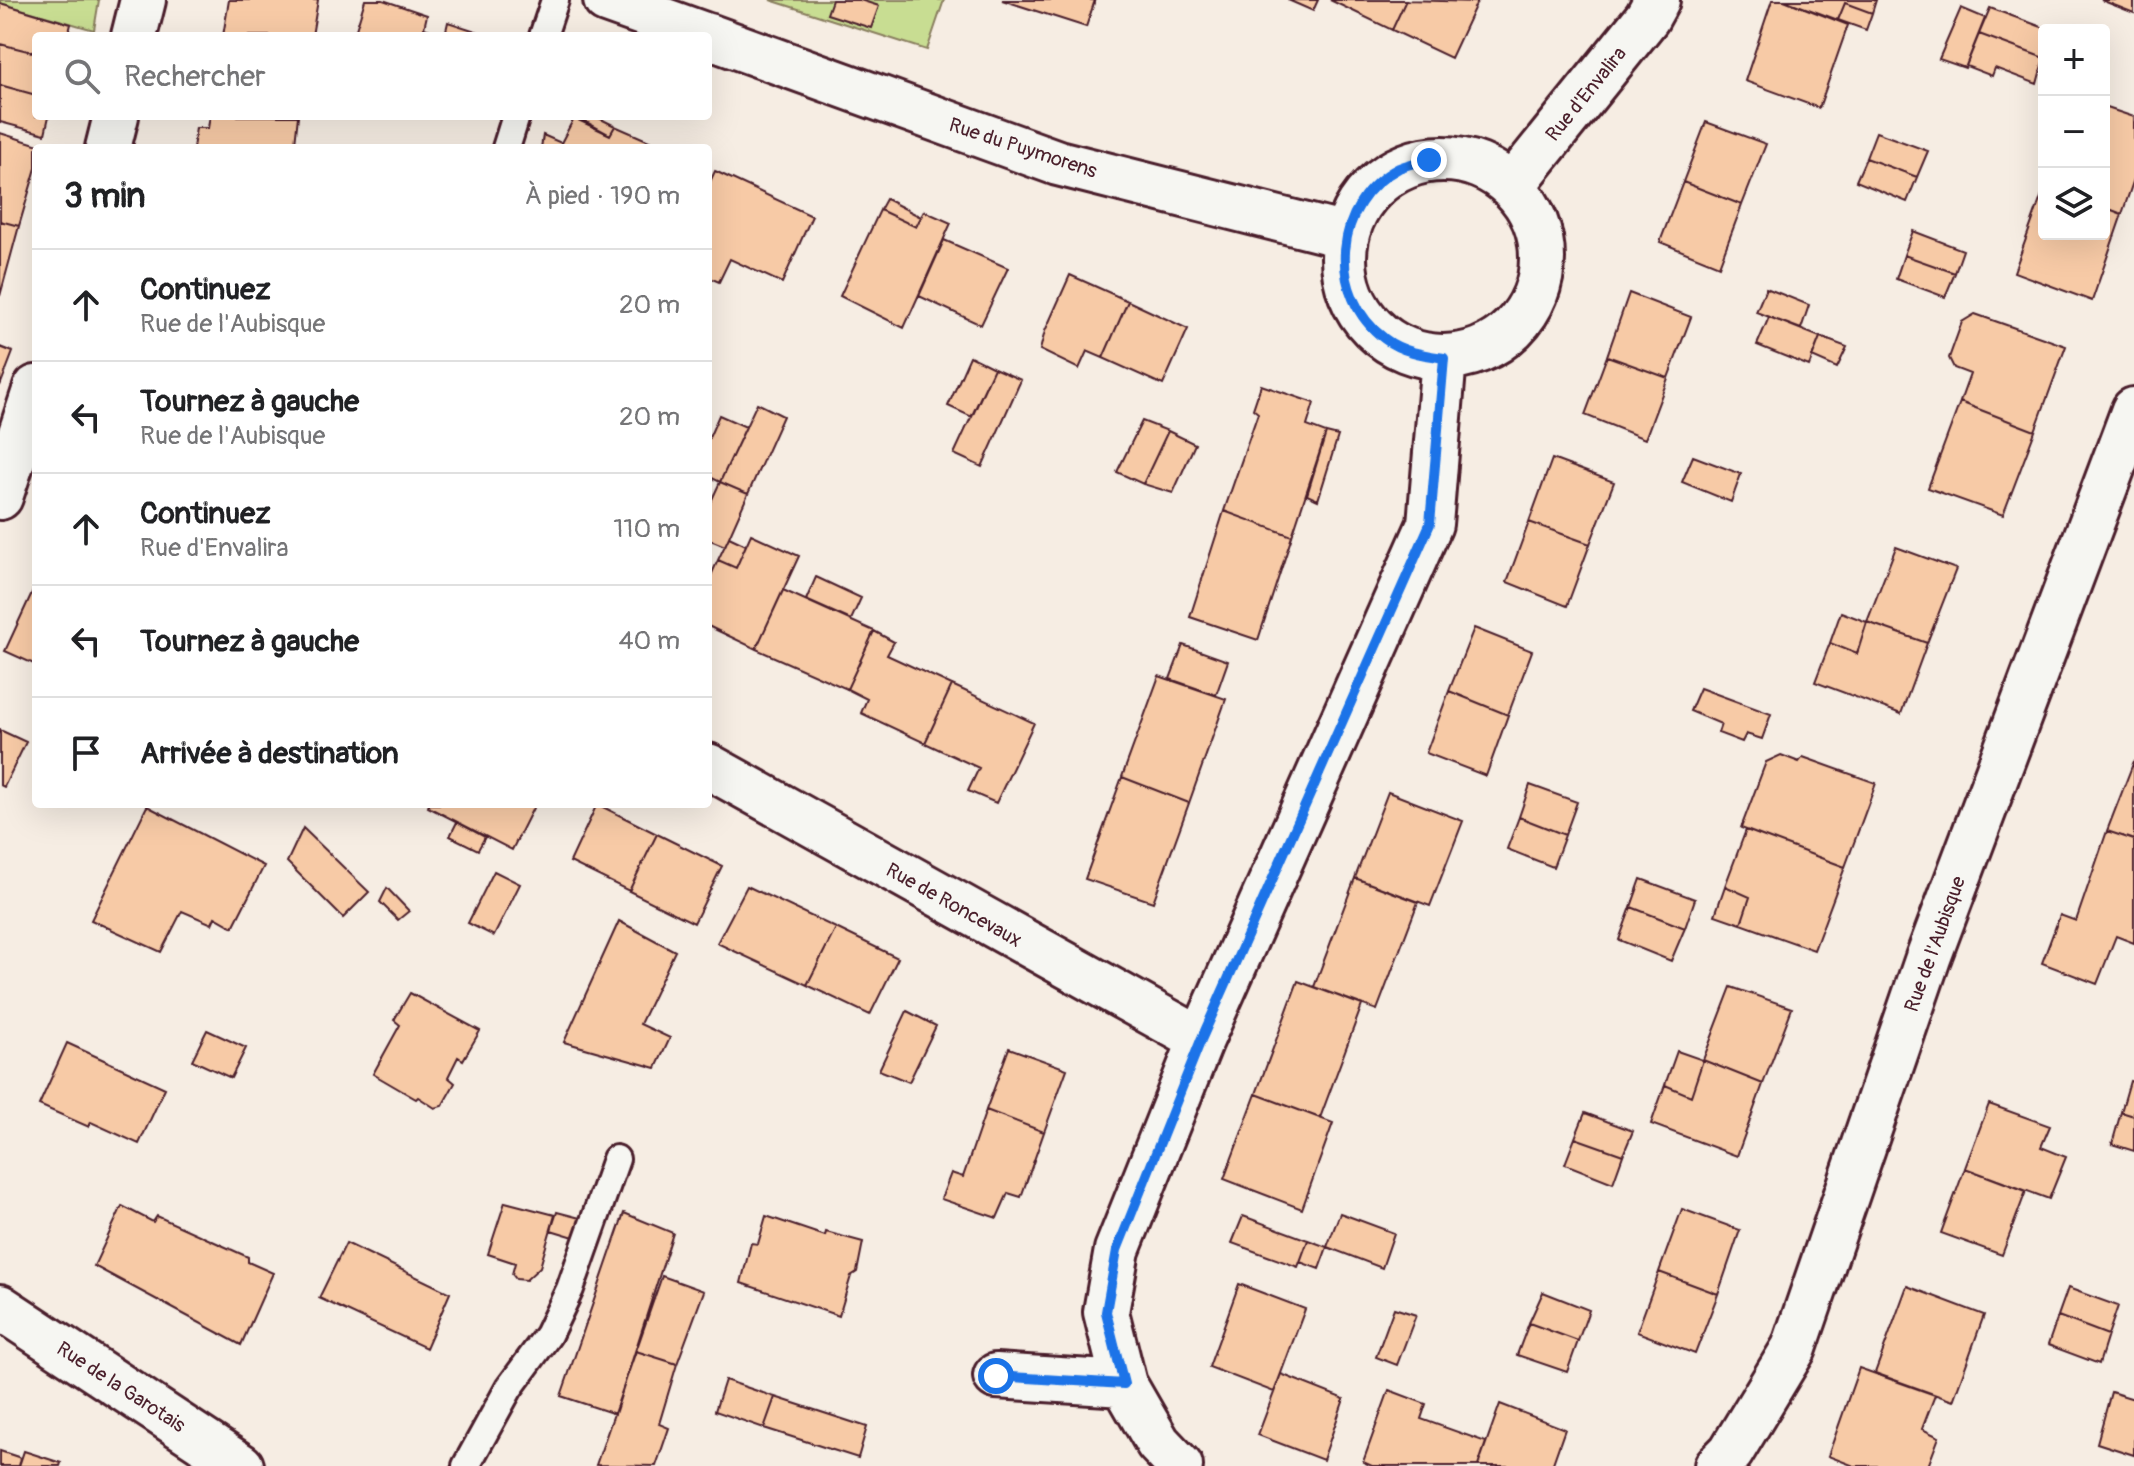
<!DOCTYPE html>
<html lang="fr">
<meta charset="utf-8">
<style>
:root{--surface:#fff;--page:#f2f2f2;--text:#202124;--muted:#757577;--line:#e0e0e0}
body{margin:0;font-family:Pangolin,sans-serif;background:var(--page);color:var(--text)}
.controls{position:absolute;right:24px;top:24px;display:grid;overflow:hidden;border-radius:8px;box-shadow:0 8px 32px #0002}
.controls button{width:72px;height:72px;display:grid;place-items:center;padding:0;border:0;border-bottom:2px solid var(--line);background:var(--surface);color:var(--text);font:40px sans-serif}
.stop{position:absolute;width:24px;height:24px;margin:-18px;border:6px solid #1a73e8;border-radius:50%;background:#fff}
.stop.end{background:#1a73e8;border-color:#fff;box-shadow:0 2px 8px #0008}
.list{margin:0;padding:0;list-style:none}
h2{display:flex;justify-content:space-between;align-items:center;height:104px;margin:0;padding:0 32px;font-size:34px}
h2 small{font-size:26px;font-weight:400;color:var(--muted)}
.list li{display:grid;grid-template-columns:52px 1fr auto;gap:24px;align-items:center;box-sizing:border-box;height:112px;padding:0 32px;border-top:2px solid var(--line)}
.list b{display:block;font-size:30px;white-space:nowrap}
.list p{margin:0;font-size:26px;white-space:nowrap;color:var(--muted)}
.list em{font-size:26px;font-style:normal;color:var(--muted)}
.icon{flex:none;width:44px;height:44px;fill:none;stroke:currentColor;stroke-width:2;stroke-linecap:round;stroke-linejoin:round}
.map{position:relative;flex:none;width:2134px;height:1466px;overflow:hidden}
.search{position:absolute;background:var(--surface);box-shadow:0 8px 32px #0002;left:32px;top:32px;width:680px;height:88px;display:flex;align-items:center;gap:20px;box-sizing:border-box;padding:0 28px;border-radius:8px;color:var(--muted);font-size:30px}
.panel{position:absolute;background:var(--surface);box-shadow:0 8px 32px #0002;left:32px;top:144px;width:680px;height:664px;border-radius:8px}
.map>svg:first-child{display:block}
.green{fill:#c8dd92;stroke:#897e5e;stroke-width:2}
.building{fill:#f7caa6;stroke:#4a1f2b;stroke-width:2}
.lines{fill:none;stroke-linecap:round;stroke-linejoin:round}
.service-casing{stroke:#4a1f2b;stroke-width:32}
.minor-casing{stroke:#4a1f2b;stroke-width:50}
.tertiary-casing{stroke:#4a1f2b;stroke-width:50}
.service{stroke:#f6f6f2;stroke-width:26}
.minor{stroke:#f6f6f2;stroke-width:44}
.tertiary{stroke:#f6f6f2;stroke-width:44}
.route{stroke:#1a73e8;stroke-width:10}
.labels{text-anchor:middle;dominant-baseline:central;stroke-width:6;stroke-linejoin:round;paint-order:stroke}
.street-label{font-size:20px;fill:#4a1f2b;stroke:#f6f6f2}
</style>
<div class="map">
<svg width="2134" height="1466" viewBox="0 0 2134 1466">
<rect width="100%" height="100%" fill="#f6ede3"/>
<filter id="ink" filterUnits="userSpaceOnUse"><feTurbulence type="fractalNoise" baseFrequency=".0125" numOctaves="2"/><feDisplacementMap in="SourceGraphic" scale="16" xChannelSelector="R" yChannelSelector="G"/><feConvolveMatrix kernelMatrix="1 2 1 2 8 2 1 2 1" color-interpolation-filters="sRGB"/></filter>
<g filter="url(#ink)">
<path class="green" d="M0,0H99L94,30L0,3Z
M770,0H944L927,50Z"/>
<path class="building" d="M229,0H318L312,36H223Z
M365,0H383L427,15L424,28L445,35L448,22L491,36H354Z
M832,0H860L879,6L871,28L827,14Z
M1002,0H1095L1086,27Z
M1288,0H1318L1313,11Z
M1330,0H1406L1392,30Z
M1406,0L1477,2L1451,58L1392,30Z
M1772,0H1784L1848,25L1819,108L1745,81Z
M1784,0H1876L1872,13L1845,3L1838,20Z
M2101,0H2134V13Z
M0,3L71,24L68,36H36V53L0,44Z
M1845,3L1872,13L1866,30L1838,20Z
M1961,8L1985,18L1965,68L1939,59Z
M1990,8L2050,30H2044V58L1979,34Z
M1979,34L2044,58L2037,84L1995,68L1992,76L1966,66Z
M0,44L36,53V95L0,85Z
M0,85L36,95V116H49L45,134L0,122Z
M2104,107L2134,117V179L2122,214L2104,207Z
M210,116H298L295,143H286L285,148H193L196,128H208Z
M575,116H595L615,126L610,135Z
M574,118L610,135L615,126L665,148H541L543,135L561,143Z
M1706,122L1766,144L1742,205L1683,182Z
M1876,132L1928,151L1917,177L1866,158Z
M0,133L42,146L36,148V168L19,226L0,221Z
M1866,158L1917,177L1907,202L1856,181Z
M715,171L812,216L782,283L730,259L719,282L708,277V186Z
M1683,182L1742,205L1719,266L1660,242Z
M2044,189V234H2104V207L2122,214L2092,301L2014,272Z
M886,199L921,217L916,227L880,210Z
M880,210L916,227L924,211L951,223L904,328L840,296Z
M0,221L19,226L0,296Z
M1913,231L1963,250L1955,273L1904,255Z
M944,240L1008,268L981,325L919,296Z
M1904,255L1955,273L1945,297L1896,279Z
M1070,275L1128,301L1103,358L1087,351L1079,369L1040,350L1045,331Z
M1766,288L1809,305L1801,329L1756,312Z
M1629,293L1691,317L1668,378L1607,356Z
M1128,301L1188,329L1163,385L1103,358Z
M1975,314L2066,346L2035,431L1960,402L1970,374L1954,368L1949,358L1962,322Z
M1769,317L1820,337L1809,366L1757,345Z
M1820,337L1847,347L1837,368L1812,357Z
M0,347L13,352L0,386Z
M970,356L994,368L972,417L948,406Z
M1607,356L1668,378L1645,439L1585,415Z
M994,368L1021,380L982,467L954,454Z
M1261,385L1314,403L1307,426L1326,433L1292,536L1224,511L1258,413L1253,409Z
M1960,402L2035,431L2003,515L1928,488Z
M757,403L783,416L748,494L720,482Z
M719,415L746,427L720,482L708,476V440Z
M1142,421L1168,431L1143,484L1117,472Z
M1168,431L1195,444L1173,493L1143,484Z
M1326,433L1338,436L1318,500L1307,495Z
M1693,456L1741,474L1731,502L1682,482Z
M1552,459L1614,482L1590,544L1529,522Z
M720,482L748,494L725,546L708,539V508Z
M1224,511L1292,536L1258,640L1190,617Z
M1529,522L1590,544L1567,606L1507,582Z
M751,534L799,556L756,649L708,626V582L718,560L736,568Z
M729,537L746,545L736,568L718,560Z
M1896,547L1956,569L1927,643L1867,622Z
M816,577L861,598L851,620L806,600Z
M36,584V665L5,651Z
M783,590L874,631L847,689L756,649Z
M1841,612L1867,622L1857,654L1830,643Z
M1867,622L1927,643L1901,714L1815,682L1830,643L1857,654Z
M1474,628L1532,651L1508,715L1449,691Z
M874,631L894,642L887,655L952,685L925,743L861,713L867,699L847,689Z
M1183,645L1228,661L1216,695L1170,679Z
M1159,676L1226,699L1189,803L1122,777Z
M952,685L1034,723L996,803L968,791L979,768L925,743Z
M1700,688L1771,714L1762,739L1746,734L1742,742L1718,733L1721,724L1690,711Z
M1449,691L1508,715L1486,776L1426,753Z
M0,730L26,742L4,787L0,785Z
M1781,755L1799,762L1803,757L1876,783L1845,867L1741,828L1766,762Z
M2134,761V840L2107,831Z
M1122,777L1189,803L1153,902L1085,879Z
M1530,785L1577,802L1565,835L1519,817Z
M1388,792L1463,821L1430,906L1355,878Z
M429,804H535L512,850L428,807Z
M597,804L657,834L629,891L570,862Z
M147,806L264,866L233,927L215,917L212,924L182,911L161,952L91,920Z
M1519,817L1565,835L1553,867L1507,849Z
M457,822L485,837L478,850L450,836Z
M303,828L369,892L343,918L287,862Z
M1746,830L1845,867L1814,950L1741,924L1750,897L1725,886Z
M2107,831L2134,840V943L2116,936L2097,984L2042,963L2060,915L2076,921Z
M657,834L722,866L694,923L629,891Z
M494,871L520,884L494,936L468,923Z
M1355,878L1418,902L1377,1010L1314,987Z
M1641,879L1695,899L1685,928L1631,907Z
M747,886L836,928L807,985L717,943Z
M1725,886L1750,897L1741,924L1715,915Z
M387,888L409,911L398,920L380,902Z
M1631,907L1685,928L1671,961L1619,940Z
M619,921L675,951L640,1024L670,1038L656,1068L564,1042Z
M836,928L898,958L870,1015L807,985Z
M1298,981L1362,1005L1320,1118L1256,1094Z
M1731,987L1792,1008L1763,1084L1703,1060Z
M410,993L480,1031L463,1060L458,1057L448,1077L455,1083L442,1106L435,1108L418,1097L416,1099L373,1074L400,1025L394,1020Z
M907,1011L936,1026L909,1082L879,1070Z
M207,1030L246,1048L231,1078L192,1060Z
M67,1043L165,1088L139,1144L91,1122L89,1127L39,1105Z
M1009,1048L1067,1069L1044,1132L986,1110Z
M1677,1051L1703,1060L1691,1096L1665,1085Z
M1703,1060L1763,1084L1737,1156L1651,1124L1665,1085L1691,1096Z
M2130,1081L2134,1082V1116L2121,1112Z
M1256,1094L1333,1123L1302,1209L1224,1179Z
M1989,1104L2050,1126L2041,1147L2066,1157L2049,1199L1965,1168Z
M986,1110L1044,1132L1021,1197L1008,1193L997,1218L941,1199L951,1173L963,1177Z
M2121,1112L2134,1116V1151L2112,1144Z
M1585,1113L1633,1131L1623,1155L1575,1138Z
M1575,1138L1623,1155L1613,1183L1565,1164Z
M1965,1168L2026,1191L2002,1255L1941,1233Z
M505,1202L555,1215L540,1267L526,1280L516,1279L512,1274L515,1263L488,1254Z
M122,1206L153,1222L157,1216L248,1257V1262L273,1273L241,1345L94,1266Z
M1682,1209L1740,1230L1718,1294L1659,1272Z
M557,1212L580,1218L574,1237L551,1230Z
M624,1213L673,1233L615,1414L561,1396Z
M1340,1213L1394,1233L1382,1268L1327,1247Z
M766,1216L825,1236L826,1232L863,1242L857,1272L851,1276L839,1316L741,1283L751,1243L758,1244Z
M1243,1216L1308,1240L1298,1267L1232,1243Z
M1308,1240L1327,1247L1319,1269L1300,1262Z
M346,1243L450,1293L426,1348L319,1298Z
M1659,1272L1718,1294L1695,1354L1637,1332Z
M662,1276L704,1291L677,1364L636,1351Z
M1239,1284L1305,1309L1274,1392L1209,1367Z
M1907,1286L1984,1315L1953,1401L1875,1373Z
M2068,1288L2118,1306L2108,1335L2058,1316Z
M1543,1292L1589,1310L1578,1341L1529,1323Z
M1394,1308L1416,1315L1397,1365L1376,1357Z
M2058,1316L2108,1335L2099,1364L2048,1345Z
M1529,1323L1578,1341L1567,1372L1517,1355Z
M636,1351L677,1364L659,1424L669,1428L656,1466L596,1465Z
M1859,1368L1935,1395L1922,1429L1939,1437L1928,1466H1854L1828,1456Z
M1281,1374L1344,1399L1323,1460L1258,1435Z
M725,1380L775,1397L764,1428L715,1411Z
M1389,1390L1426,1404L1421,1419L1486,1442L1478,1466H1372L1363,1462Z
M2111,1392L2134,1399V1455L2097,1443Z
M775,1397L867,1427L858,1458L764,1428Z
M1500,1404L1565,1429L1552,1466H1478Z
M0,1451L21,1458L19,1466H0Z
M24,1451L61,1463L60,1466H19Z"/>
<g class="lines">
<defs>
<path id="service" d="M543,36L555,0
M506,148L516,116
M466,1466L509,1388L548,1335L570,1289L616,1159"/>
<path id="minor" d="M606,0L707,36
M708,36L1058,163L1346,236
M1344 258a99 99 0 1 1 198 0a99 99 0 1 1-198 0Z
M1512,186L1647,18L1657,0
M708,766L1201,1040
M0,1307L241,1466
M996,1376L1124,1384
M1180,1466L1158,1443L1124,1384L1106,1312L1117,1250L1201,1040L1430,524L1444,358
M1717,1466L1731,1452L1794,1348L1928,958L2134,410"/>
<path id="tertiary" d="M134,36L143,0
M108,148L116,116
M0,497L36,388"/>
</defs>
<use href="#service" class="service-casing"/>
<use href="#minor" class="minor-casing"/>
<use href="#tertiary" class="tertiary-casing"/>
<use href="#service" class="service"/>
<use href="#minor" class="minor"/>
<use href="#tertiary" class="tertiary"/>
</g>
</g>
<g class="lines" filter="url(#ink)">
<path class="route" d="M996,1376L1124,1384L1106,1312L1117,1250L1201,1040L1430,524L1444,358C1424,355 1402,352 1385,339C1326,295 1333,202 1399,168C1408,164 1420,162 1429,160"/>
</g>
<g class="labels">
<g class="street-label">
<text transform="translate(1586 94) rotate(-51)">Rue d'Envalira</text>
<text transform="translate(1023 148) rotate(18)">Rue du Puymorens</text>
<text transform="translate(954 905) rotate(29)">Rue de Roncevaux</text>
<text transform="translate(1935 944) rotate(-70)">Rue de l'Aubisque</text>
<text transform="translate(121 1387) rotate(33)">Rue de la Garotais</text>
</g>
</g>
</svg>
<div class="controls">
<button>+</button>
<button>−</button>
<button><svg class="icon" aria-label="layers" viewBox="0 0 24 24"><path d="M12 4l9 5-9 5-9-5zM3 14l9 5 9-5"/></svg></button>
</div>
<div class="stop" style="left:996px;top:1376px"></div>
<div class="stop end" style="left:1429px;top:160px"></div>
<div class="search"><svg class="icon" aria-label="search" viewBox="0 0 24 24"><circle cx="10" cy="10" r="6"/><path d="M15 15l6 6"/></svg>Rechercher</div>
<section class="panel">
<h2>3 min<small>À pied · 190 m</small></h2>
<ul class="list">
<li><svg class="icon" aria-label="ahead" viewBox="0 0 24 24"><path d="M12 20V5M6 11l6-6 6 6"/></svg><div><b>Continuez</b><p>Rue de l'Aubisque</p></div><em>20 m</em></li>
<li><svg class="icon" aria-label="left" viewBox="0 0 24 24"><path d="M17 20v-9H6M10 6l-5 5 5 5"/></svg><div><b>Tournez à gauche</b><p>Rue de l'Aubisque</p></div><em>20 m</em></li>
<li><svg class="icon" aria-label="ahead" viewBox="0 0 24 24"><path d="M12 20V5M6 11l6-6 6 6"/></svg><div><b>Continuez</b><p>Rue d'Envalira</p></div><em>110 m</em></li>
<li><svg class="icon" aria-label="left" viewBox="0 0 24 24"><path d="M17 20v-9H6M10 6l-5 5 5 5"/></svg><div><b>Tournez à gauche</b></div><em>40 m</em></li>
<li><svg class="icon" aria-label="arrive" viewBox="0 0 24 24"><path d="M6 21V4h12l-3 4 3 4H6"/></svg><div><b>Arrivée à destination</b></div></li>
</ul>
</section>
</div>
